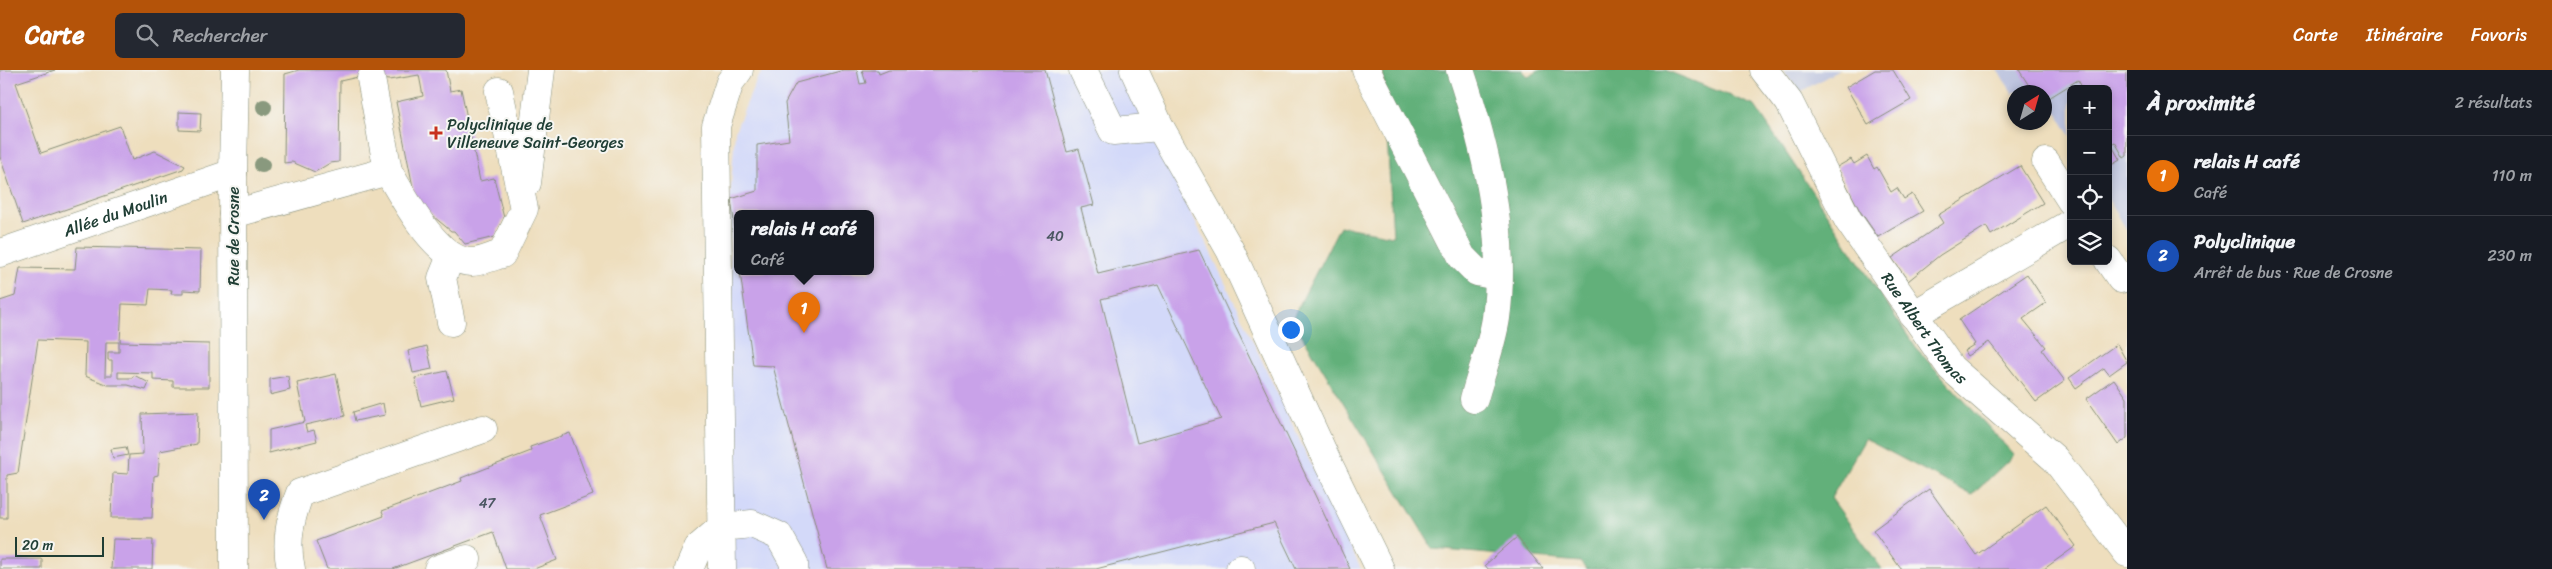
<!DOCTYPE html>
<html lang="fr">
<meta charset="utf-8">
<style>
:root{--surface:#171b24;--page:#242831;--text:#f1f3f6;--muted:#9ea1a6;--line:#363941;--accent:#b45309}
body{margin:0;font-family:Sriracha,sans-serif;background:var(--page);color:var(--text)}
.controls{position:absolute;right:15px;top:15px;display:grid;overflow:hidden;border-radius:8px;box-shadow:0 2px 8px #0003}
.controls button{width:45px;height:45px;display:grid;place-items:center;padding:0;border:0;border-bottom:1px solid var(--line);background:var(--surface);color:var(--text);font:25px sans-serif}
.compass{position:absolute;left:2007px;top:15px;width:45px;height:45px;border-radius:50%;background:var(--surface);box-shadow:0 2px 8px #0003;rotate:37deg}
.scale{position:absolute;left:15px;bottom:12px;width:89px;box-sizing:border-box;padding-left:5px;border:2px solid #1f3d34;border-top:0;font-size:14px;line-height:18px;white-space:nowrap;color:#1f3d34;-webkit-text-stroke:4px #f6f6f2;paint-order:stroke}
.you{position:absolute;left:1290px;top:259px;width:18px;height:18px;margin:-12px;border:4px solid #fff;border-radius:50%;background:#1a73e8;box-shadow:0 0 0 8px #1a73e833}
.badge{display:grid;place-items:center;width:32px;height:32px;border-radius:50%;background:var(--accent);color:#fff;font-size:16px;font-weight:700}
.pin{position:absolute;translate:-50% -41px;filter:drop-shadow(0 1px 2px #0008)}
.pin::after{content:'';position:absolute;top:26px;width:18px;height:15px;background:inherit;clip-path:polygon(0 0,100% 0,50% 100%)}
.popup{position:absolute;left:734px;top:140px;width:140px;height:65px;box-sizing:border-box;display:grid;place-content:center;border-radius:8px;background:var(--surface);filter:drop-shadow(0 1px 4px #0005);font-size:16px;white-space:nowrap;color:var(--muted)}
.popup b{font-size:19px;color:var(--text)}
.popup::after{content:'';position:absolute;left:50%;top:100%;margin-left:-10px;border:10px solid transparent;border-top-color:var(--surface)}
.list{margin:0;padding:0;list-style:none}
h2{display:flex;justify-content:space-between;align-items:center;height:65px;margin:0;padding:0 20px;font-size:21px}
h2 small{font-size:16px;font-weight:400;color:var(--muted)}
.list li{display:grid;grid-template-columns:32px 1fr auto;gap:15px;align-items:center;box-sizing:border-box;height:80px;padding:0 20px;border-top:1px solid var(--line)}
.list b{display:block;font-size:19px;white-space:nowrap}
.list p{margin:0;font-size:16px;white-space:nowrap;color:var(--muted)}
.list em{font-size:16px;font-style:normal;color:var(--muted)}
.icon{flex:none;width:28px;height:28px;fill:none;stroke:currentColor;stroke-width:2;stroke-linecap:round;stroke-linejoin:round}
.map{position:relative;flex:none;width:2127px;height:499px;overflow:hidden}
header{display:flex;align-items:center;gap:30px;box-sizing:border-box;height:70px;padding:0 25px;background:var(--accent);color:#fff}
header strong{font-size:24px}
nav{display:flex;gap:28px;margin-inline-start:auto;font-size:18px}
.search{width:350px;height:45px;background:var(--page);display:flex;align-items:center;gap:12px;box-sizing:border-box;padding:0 18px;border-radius:8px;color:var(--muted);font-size:19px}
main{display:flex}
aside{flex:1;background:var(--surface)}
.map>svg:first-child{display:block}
.built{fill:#d3d9f9;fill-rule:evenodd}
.industrial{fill:#bcc3de}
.forest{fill:#62b07a;stroke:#407657}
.building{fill:#c9a2e9;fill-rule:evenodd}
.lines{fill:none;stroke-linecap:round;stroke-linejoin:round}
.minor-casing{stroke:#868e78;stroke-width:29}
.minor{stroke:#fff;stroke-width:28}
.tree{fill:#89997e}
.poi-dot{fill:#c8321e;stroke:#f6f6f2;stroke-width:2}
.labels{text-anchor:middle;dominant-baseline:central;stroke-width:4;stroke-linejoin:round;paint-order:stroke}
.number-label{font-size:14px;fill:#4a5661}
.poi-label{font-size:16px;fill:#1f3d34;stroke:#f6f6f2;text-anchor:start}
.street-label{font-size:16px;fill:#1f3d34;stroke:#f6f6f2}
</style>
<header>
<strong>Carte</strong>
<div class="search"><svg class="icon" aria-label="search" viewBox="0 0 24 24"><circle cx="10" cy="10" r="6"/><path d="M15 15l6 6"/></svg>Rechercher</div>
<nav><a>Carte</a><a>Itinéraire</a><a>Favoris</a></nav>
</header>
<main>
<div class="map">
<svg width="2127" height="499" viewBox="0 0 2127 499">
<rect width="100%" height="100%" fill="#f6f6f2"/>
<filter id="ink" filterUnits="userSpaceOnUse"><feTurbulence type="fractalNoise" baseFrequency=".02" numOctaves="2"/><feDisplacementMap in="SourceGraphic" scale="10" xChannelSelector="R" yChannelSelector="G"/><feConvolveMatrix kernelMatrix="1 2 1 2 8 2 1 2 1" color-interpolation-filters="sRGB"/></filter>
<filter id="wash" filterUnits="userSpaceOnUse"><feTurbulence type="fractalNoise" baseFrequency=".0096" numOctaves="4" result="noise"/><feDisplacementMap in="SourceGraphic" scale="20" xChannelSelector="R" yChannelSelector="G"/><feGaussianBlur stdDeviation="1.12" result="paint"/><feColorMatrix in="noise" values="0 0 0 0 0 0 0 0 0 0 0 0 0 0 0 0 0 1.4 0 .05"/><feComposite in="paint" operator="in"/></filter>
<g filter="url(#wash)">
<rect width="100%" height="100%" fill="#eedebd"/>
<path class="built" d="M764,0H1119L1209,179L1361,499H732L730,129L735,61L757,9ZM738,144H870V202H738Z"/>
<path class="industrial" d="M1783,0H1839L1800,22Z
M1997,0H2127V160L2108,129V19H2071V66L2055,40L2045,46L2044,22H2014V25Z"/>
<path class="forest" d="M1383,0H1522L1528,6L1539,0H1665L1755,36L1916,278L2014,385L1972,425L1865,369L1831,428L1882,499H1586L1580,492L1433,479L1292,249L1340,156L1393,166Z"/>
<g id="blocks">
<path class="building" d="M0,0H55L16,13L41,83L120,56L132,90L155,81L185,96L183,99L23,154L0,87Z
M299,0H446L450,21L461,19L480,111L494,108L504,148L495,167L465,174L454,161H451L416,132L396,32L423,26L419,5L389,10L358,7L340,11L339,92L330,93L315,102L292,92L284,93L285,4Z
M844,0H857L860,14L866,13L862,0H878L879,4L889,0H1045L1067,82L1079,79L1094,135L1081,138L1098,204L1199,180L1350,499H1296L1274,453L1096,499H827L773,296L753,295L740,202H870V144H738L737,173L731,129L757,121V75L789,70L785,33L796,13ZM1158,215L1221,349L1137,373L1101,229Z
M1875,0H1893L1911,30L1868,55L1846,17Z
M2019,0H2127V86L2124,88L2115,72L2111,74L2120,90L2108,97V19H2083L2078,10L2044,31V22H2033Z
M179,42L201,43L200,61L179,60Z
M1867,86L1874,99L1877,97L1891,122L1897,118L1904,129L1912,124L1923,141L1878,167L1860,141L1837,97L1851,89L1854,94Z
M2020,96L2043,133L1991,165L1986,156L1940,185L1908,211L1892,188L1943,153L1938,145Z
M77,177L201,180L200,221L183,220V224H171L172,220L150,219L148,235L122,234L120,272L209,274V317H173V311L153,310V303L118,302V308H132L134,305L149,313L146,320L128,315H108L85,306L86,272L38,270L18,403L7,405V448H0V231L15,226L20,198L75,199ZM106,272H119V282H108V290H112V306H105Z
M2027,204L2046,233L2023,249L2046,277L2042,280L2065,311L2036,332L1989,272L1967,286L1964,281L1975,274L1959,250Z
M2117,274L2127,292L2109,305L2104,298L2076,318L2069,308Z
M427,276L432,299L413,303L408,281Z
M447,301L454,328L421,336L415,308Z
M336,304L345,346L305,355L307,362L314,360L317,371L269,383V360L305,352L297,313Z
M288,306L290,320L270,325V309Z
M2114,309L2127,328V368L2118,375L2086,329Z
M383,333L385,345L355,351L353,342Z
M198,342L197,374L160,381L158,405L154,406L152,448H111L113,403L128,404L129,385L143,384L142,344Z
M570,363L593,425L540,445L557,490L534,499H506L493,462L393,499H327L316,471L384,446L382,441L462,411L461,408L531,381L530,377Z
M126,377L128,385L113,388L111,379Z
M1929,419L1976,485L2046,435L2076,476L2044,499H1901L1873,460Z
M1517,467L1543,499H1488L1485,495Z
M113,469L153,470L152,499H111Z
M0,489H42V499H0Z"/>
</g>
</g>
<g filter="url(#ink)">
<use href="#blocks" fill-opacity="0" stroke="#868e78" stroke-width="1"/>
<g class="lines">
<defs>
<g id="minor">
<path d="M1083,0L1113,61L1160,57"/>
<path d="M1134,0L1160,57L1230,180L1328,393L1380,499"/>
<path d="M1366,0L1462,187L1477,202L1497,206"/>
<path d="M1460,0C1486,78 1507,165 1496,248C1492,275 1481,303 1474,329"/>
<path id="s1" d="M1764,0L1789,32L1848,150L1951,298L2055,389L2127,483"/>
<path d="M2046,92L2071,131"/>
<path d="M388,101C403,127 438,193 472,192C481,192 493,186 502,184L524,139L499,21"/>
<path d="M527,113L541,0"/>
<path d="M233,144L388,101L371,9"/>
<path id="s2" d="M0,183L233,103"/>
<path d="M451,186L442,208L451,252"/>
<path d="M2108,190L2121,209"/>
<path d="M1913,245L2071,153"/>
<path d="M234,499L233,103L235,0"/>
<path d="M291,499C285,472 290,449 300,423L483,359"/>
<path d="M438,499L467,489"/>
<path d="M689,499L698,478L722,457L752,454L779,466L794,493V499"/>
<path d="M722,499L716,56L730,12L739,0"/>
<path d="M1240,499H1241"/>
</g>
</defs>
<use href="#minor" class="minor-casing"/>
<use href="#minor" class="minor"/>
</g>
<g class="tree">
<circle cx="264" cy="37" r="8"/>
<circle cx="262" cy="95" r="8"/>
</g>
</g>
<path class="poi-dot" d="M433.5 55.5h5v5h5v5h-5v5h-5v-5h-5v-5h5z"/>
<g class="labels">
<g class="number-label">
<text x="1055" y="166">40</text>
<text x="487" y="433">47</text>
</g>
<g class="poi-label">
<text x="447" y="54">Polyclinique de<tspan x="447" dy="18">Villeneuve Saint-Georges</tspan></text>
</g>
<g class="street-label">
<text stroke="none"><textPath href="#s2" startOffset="122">Allée du Moulin</textPath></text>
<text transform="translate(233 166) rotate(-90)">Rue de Crosne</text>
<text stroke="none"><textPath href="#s1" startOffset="305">Rue Albert Thomas</textPath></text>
</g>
</g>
</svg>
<div class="controls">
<button>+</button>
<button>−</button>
<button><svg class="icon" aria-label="locate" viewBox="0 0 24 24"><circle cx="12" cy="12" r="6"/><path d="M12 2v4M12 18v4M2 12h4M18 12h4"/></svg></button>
<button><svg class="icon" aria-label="layers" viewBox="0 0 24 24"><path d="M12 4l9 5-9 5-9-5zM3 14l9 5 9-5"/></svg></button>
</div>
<svg class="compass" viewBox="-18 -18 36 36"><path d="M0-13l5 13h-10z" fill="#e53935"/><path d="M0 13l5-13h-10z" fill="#9ea1a6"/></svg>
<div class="scale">20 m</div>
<div class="you"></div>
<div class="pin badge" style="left:804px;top:263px;background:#e8710a">1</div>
<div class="popup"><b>relais H café</b>Café</div>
<div class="pin badge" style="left:264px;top:450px;background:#1a4fb4">2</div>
</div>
<aside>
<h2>À proximité<small>2 résultats</small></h2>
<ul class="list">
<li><span class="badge" style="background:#e8710a">1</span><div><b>relais H café</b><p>Café</p></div><em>110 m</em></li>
<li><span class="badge" style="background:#1a4fb4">2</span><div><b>Polyclinique</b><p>Arrêt de bus · Rue de Crosne</p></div><em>230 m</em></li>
</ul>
</aside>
</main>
